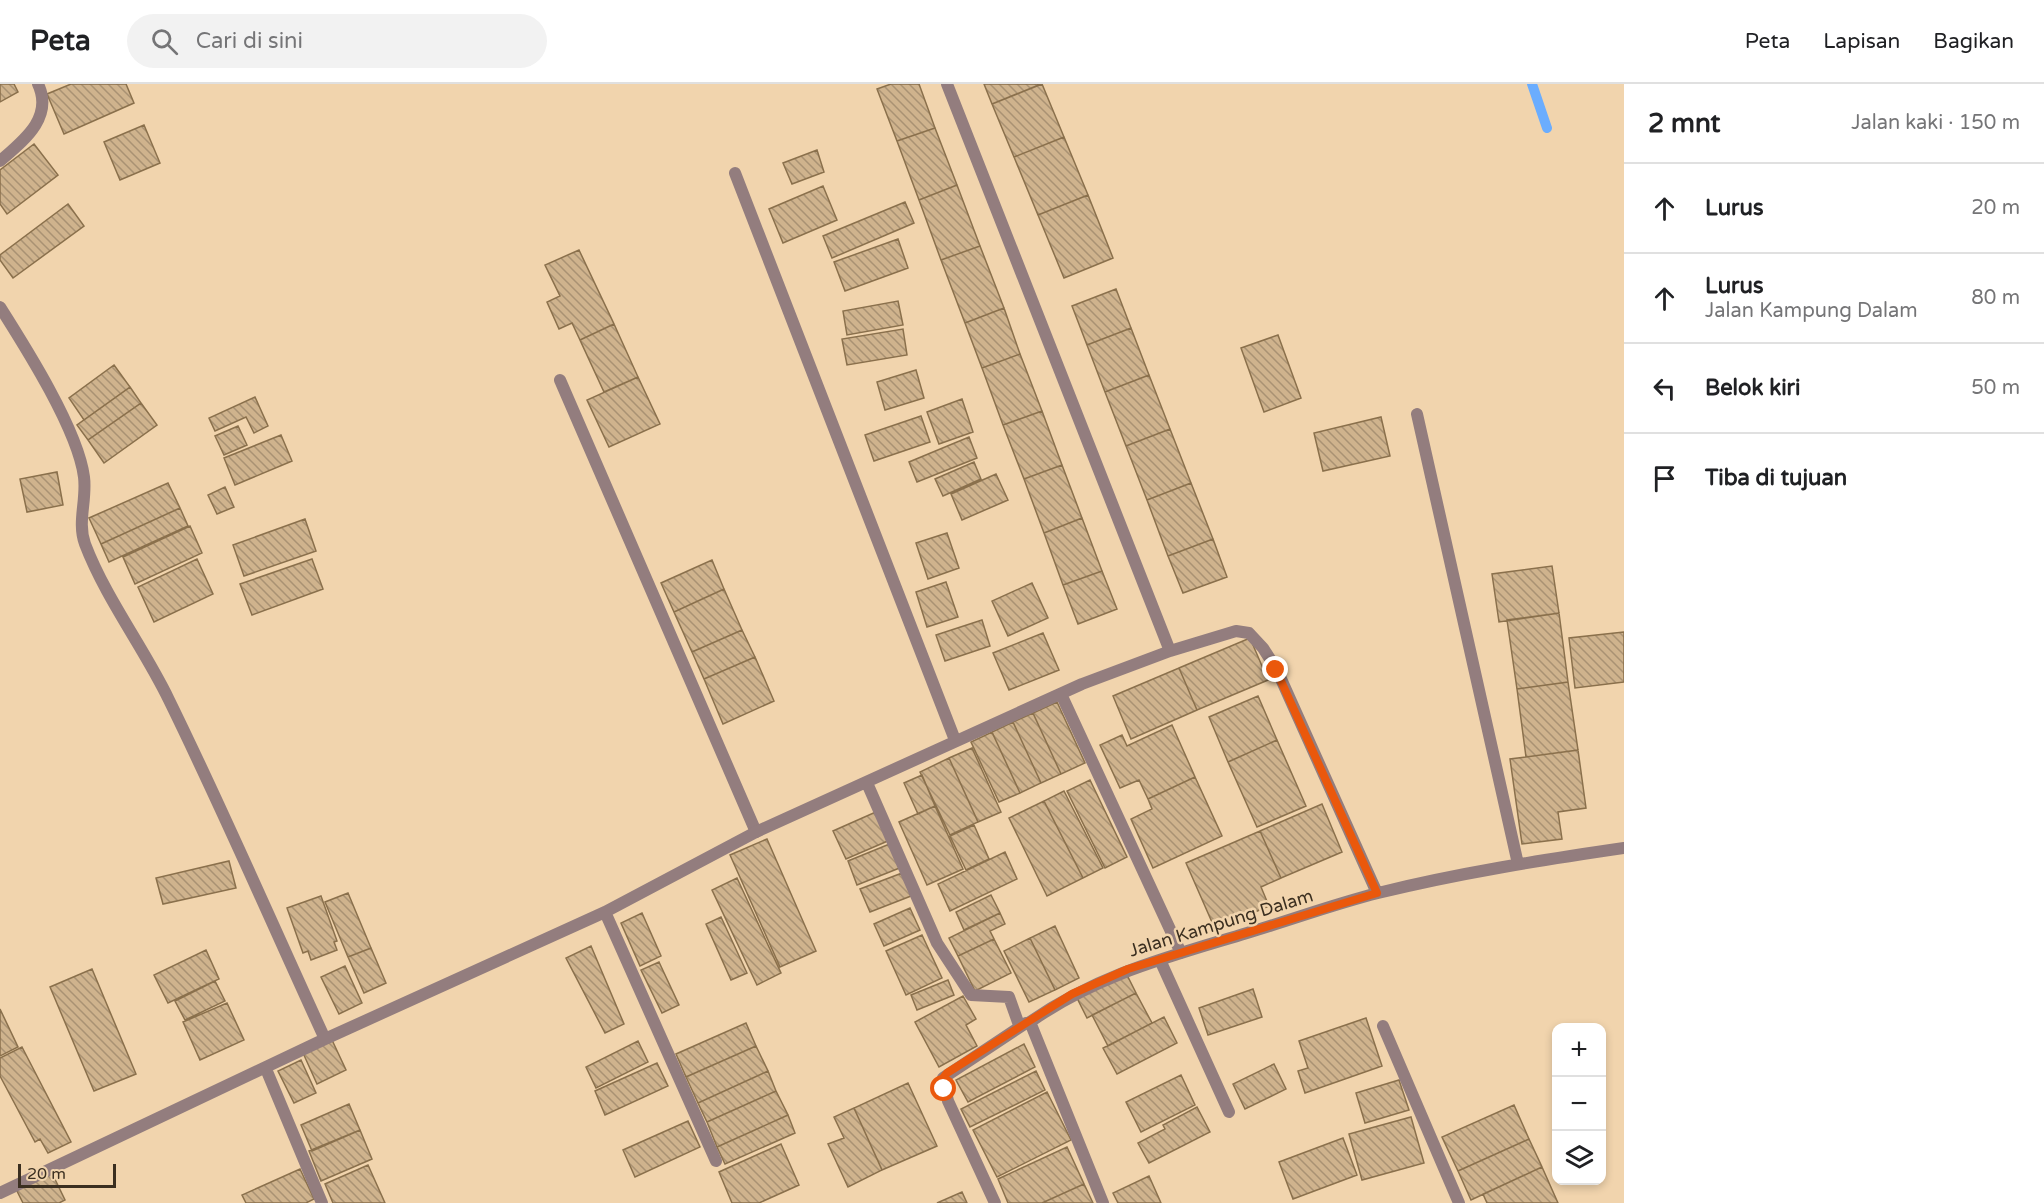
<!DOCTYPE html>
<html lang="id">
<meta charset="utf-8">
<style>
:root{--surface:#fff;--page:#f2f2f2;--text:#202124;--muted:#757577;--line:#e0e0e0}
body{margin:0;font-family:"Varela Round",sans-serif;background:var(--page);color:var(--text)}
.controls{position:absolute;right:18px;bottom:18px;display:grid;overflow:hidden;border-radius:12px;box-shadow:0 3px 9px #0003}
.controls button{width:54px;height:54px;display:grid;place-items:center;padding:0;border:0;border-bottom:2px solid var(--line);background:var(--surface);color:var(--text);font:30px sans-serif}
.scale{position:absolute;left:18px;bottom:15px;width:98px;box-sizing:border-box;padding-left:6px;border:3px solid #3b2f20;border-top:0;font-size:16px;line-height:21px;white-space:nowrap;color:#3b2f20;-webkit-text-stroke:4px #f1d4ad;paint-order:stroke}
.stop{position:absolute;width:18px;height:18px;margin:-14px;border:4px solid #ea580c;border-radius:50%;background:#fff}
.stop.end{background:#ea580c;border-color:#fff;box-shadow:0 2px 6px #0008}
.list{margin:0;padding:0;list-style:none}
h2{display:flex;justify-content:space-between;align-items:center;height:78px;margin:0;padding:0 24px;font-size:26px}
h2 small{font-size:20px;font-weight:400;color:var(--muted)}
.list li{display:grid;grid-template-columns:39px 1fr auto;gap:18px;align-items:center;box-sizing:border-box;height:90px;padding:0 24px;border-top:2px solid var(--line)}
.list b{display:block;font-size:22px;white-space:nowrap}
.list p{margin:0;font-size:20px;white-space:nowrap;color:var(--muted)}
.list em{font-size:20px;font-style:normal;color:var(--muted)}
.icon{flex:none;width:33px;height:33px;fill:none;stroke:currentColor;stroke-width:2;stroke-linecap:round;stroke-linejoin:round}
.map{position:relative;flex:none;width:1624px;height:1119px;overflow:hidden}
header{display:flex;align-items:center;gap:36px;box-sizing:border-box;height:84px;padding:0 30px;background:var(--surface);border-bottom:2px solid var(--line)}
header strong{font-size:28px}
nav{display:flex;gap:33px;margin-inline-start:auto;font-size:21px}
.search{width:420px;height:54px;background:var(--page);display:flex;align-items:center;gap:15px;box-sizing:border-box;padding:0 21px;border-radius:33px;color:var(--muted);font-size:22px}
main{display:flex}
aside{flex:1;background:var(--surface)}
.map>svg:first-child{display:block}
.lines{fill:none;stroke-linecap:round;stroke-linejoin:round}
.stream{stroke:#6badfe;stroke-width:10}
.building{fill:url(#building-back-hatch);stroke:#8a704c;stroke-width:1.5}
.service{stroke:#937d7e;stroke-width:12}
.minor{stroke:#937d7e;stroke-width:12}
.route{stroke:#ea580c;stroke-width:8}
.labels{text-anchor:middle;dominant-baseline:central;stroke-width:5;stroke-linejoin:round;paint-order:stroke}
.street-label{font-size:18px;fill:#3b2f20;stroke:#f1d4ad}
</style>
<header>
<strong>Peta</strong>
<div class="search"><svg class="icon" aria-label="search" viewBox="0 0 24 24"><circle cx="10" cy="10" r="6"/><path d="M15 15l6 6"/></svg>Cari di sini</div>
<nav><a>Peta</a><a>Lapisan</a><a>Bagikan</a></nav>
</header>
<main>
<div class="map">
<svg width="1624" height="1119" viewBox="0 0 1624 1119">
<defs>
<pattern id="building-back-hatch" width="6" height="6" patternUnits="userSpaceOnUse" patternTransform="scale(1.5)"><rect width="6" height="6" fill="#cfb38d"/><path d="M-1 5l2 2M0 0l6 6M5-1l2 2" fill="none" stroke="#a99273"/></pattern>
</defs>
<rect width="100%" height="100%" fill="#f1d4ad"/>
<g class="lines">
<path class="stream" d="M1532,0L1547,44"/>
</g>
<path class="building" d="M0,0H14L18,8L0,18Z
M71,0H126L134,19L64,50L47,10Z
M891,0H919L935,44L897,57L877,5Z
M984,0H1041L992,20Z
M1042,0L1064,53L1014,73L992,20Z
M144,41L160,79L120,96L104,58Z
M935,44L957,101L919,116L897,57Z
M1064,53L1088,111L1038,131L1014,73Z
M34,60L58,91L7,130L0,120V86Z
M817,66L824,88L792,100L783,79Z
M957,101L980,162L941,176L919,116Z
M823,102L837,136L783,159L769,125Z
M1088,111L1113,174L1064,194L1038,131Z
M905,118L914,139L832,174L823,152Z
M68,120L84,142L13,194L0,176V171Z
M898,155L908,184L845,207L834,178Z
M980,162L1004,224L965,239L941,176Z
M579,166L614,240L580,256L572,239L559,245L547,218L560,212L545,181Z
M1116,205L1131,244L1087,261L1072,222Z
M898,217L903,241L847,251L843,227Z
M1004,224L1020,270L982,284L965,239Z
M614,240L638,293L604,308L580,256Z
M1131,244L1149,291L1105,308L1087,261Z
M903,245L907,271L847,281L842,255Z
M1278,251L1301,314L1264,328L1241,264Z
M1020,270L1042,327L1003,341L982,284Z
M114,281L130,303L84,336L69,314Z
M916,286L924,314L885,326L877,298Z
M1149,291L1170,345L1126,362L1105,308Z
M638,293L660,340L609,363L587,316Z
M130,303L141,319L88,356L77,341Z
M255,313L268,342L254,349L246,333L215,347L209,334Z
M962,315L973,348L939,360L927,328Z
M141,319L157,341L104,379L88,356Z
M1042,327L1062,381L1024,395L1003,341Z
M921,332L930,358L874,377L865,351Z
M1381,333L1390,372L1323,387L1314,349Z
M238,342L247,361L224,371L215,352Z
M1170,345L1191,399L1147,416L1126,362Z
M281,351L292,377L235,401L224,374Z
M969,353L977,374L917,398L909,378Z
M974,378L981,395L943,412L935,395Z
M1062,381L1082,434L1044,449L1024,395Z
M57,388L63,421L27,428L20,395Z
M996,390L1008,416L962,436L951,410Z
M168,399L180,424L101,460L89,434Z
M1191,399L1213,455L1168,472L1147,416Z
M225,403L234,423L217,430L208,411Z
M180,424L188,442L109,478L101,460Z
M1082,434L1102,487L1063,501L1044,449Z
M305,435L316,467L244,492L233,461Z
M190,442L202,469L135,500L123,473Z
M947,449L959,484L928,495L916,459Z
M1213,455L1227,493L1183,509L1168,472Z
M197,475L213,510L154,538L138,503Z
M312,475L323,505L252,531L240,500Z
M712,476L724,505L674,528L661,499Z
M1552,482L1559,529L1499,538L1492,490Z
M1102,487L1117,525L1078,540L1063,501Z
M946,498L958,533L927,543L916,508Z
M1032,499L1048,534L1008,552L992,517Z
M724,505L742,546L692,568L674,528Z
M1559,529L1568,598L1517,605L1507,536Z
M982,536L990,562L945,577L936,551Z
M742,546L755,573L704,595L692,568Z
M1624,548V598L1575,604L1569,554Z
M1043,549L1059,586L1009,606L993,569Z
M1250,554L1268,596L1197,626L1179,584Z
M755,573L774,617L723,640L704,595Z
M1179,584L1197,626L1131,655L1113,612Z
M1568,598L1578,666L1526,673L1517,605Z
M1258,612L1277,656L1228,678L1209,633Z
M1057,618L1085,679L1061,690L1033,629Z
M1033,629L1061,690L1041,699L1013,638Z
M1013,638L1041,699L1020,709L992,648Z
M1172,641L1195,693L1148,715L1139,696L1120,704L1100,661L1122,651L1127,662Z
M992,648L1020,709L999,718L971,658Z
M1277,656L1306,722L1257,743L1228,678Z
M972,664L1001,728L978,738L949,674Z
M1578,666L1586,724L1558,728L1562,755L1522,760L1510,675Z
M949,674L978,738L950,751L920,688Z
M922,691L935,722L918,730L904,699Z
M1195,693L1222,752L1153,784L1131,735L1152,725L1148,715Z
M1090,696L1127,773L1105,784L1067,707Z
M1064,707L1103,784L1083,794L1044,717Z
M1044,717L1083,794L1047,812L1009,734Z
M1322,720L1342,768L1281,794L1260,747Z
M935,722L963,785L927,801L899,738Z
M878,727L890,756L846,775L833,747Z
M974,741L989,775L966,786L950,752Z
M1260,747L1281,794L1261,803L1269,822L1215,845L1186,779Z
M767,755L816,867L780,883L730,771Z
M892,759L902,783L857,801L848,777Z
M1005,768L1017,795L950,827L938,800Z
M229,777L236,804L163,820L156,794Z
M902,789L911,812L870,828L860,805Z
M737,794L781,889L757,901L712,806Z
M348,809L371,864L348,873L325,818Z
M991,811L1000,829L964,846L956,828Z
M321,812L337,857L334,858L337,866L311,876L308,867L303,869L287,824Z
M910,824L920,846L884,862L874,840Z
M642,829L661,872L640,882L621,839Z
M1000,829L1005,840L990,847L994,855L958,872L949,854Z
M721,833L747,889L731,896L706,840Z
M1055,842L1079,894L1055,906L1030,854Z
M922,851L942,894L906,911L886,867Z
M1030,854L1055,906L1029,918L1004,867Z
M994,855L1011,889L975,907L958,872Z
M591,862L624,940L605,949L566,874Z
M371,864L386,899L364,909L348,873Z
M206,866L219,895L168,919L154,891Z
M659,878L679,921L662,929L641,886Z
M345,882L362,919L339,930L321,893Z
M92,885L136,990L94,1007L50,903Z
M1125,887L1136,909L1087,934L1076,912Z
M948,896L954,911L917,926L911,911Z
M215,897L225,917L185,936L175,917Z
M1253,905L1262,933L1208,951L1199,924Z
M1136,909L1152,939L1108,962L1092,931Z
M963,912L976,935L966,941L977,962L939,983L915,938Z
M227,919L244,956L200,976L183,938Z
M0,925L18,963L0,972Z
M1164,933L1177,959L1117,990L1103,964Z
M1366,934L1382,982L1305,1009L1298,987L1308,984L1299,957Z
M746,939L756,962L686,993L676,970Z
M332,956L346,986L317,1000L303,969Z
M638,957L648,978L596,1004L586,983Z
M1024,960L1035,983L968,1018L956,996Z
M756,962L768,987L698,1019L686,993Z
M22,963L71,1058L48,1069L40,1055L35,1058L0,992V974Z
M301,976L316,1009L294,1019L278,987Z
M657,979L668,1002L605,1031L595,1007Z
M1274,980L1286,1005L1245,1025L1233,1000Z
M768,987L776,1007L707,1038L698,1019Z
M1036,987L1045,1006L970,1043L961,1025Z
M1181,991L1195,1021L1141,1048L1126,1018Z
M1399,996L1409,1026L1365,1039L1356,1009Z
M908,999L937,1062L882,1086L854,1024Z
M776,1007L788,1031L717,1063L707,1038Z
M1047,1008L1071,1056L997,1093L973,1046Z
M349,1020L360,1046L312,1067L301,1041Z
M1514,1021L1529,1055L1458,1087L1442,1053Z
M1197,1023L1210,1048L1149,1079L1138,1059L1165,1045L1163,1041Z
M854,1024L882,1086L848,1103L828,1060L844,1054L834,1033Z
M788,1031L795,1049L725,1080L717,1063Z
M1411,1033L1424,1079L1362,1096L1349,1050Z
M688,1037L700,1063L635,1093L623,1066Z
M360,1046L372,1075L321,1097L309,1067Z
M1343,1054L1357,1091L1293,1115L1279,1078Z
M1529,1055L1542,1083L1471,1116L1458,1087Z
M781,1060L799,1101L759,1119H732L719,1088Z
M1067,1063L1084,1100L1042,1119H1008L998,1095Z
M368,1081L385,1119H333L325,1100Z
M1542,1083L1558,1119H1487L1483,1110Z
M300,1085L314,1115L306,1119H246L242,1111Z
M51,1087L65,1116L59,1119H23L16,1105Z
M1149,1092L1161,1119H1118L1113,1109Z
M1084,1100L1093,1119H1042Z
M962,1108L967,1119H937Z"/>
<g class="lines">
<path class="service" d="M560,296L756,748"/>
<path class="minor" d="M947,0L1170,567
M0,77C23,57 54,34 38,0
M735,89L955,656
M0,223C26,264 78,346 84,393C87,416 77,438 85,460C106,515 144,564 169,616C224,728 273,842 325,955
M1417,330L1518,780
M1061,610L1181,869
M867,699L937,859L971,911L1009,913L1019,941
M605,828L716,1077
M1160,876L1229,1028
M1383,942L1459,1119
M266,985L322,1119
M0,1109L325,955L605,828L756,748L1082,600L1170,567L1236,547L1249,549L1263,564L1277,586L1377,809
M995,1119L948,1017L943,994L1026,939
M1103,1119L1030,938C1099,890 1168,873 1247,849C1291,836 1334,820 1378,809C1459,789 1542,776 1624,764"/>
</g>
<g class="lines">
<path class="route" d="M944,1005L943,994L947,989L1072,910L1128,885L1377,809L1276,586"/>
</g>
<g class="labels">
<g class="street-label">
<text transform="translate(1221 839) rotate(-17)">Jalan Kampung Dalam</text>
</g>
</g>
</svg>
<div class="controls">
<button>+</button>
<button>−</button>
<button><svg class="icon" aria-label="layers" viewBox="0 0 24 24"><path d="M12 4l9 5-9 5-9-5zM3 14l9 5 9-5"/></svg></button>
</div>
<div class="scale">20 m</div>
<div class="stop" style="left:944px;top:1005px"></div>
<div class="stop end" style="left:1276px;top:586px"></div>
</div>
<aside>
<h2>2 mnt<small>Jalan kaki · 150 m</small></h2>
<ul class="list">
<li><svg class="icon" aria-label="ahead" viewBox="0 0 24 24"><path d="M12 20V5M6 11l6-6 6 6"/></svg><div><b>Lurus</b></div><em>20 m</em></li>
<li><svg class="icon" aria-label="ahead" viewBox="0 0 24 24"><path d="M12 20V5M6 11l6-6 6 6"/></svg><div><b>Lurus</b><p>Jalan Kampung Dalam</p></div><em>80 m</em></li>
<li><svg class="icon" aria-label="left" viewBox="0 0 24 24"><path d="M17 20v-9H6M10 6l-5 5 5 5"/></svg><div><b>Belok kiri</b></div><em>50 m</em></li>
<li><svg class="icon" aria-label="arrive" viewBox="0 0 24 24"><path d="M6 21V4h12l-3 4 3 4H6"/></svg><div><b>Tiba di tujuan</b></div></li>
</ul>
</aside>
</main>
